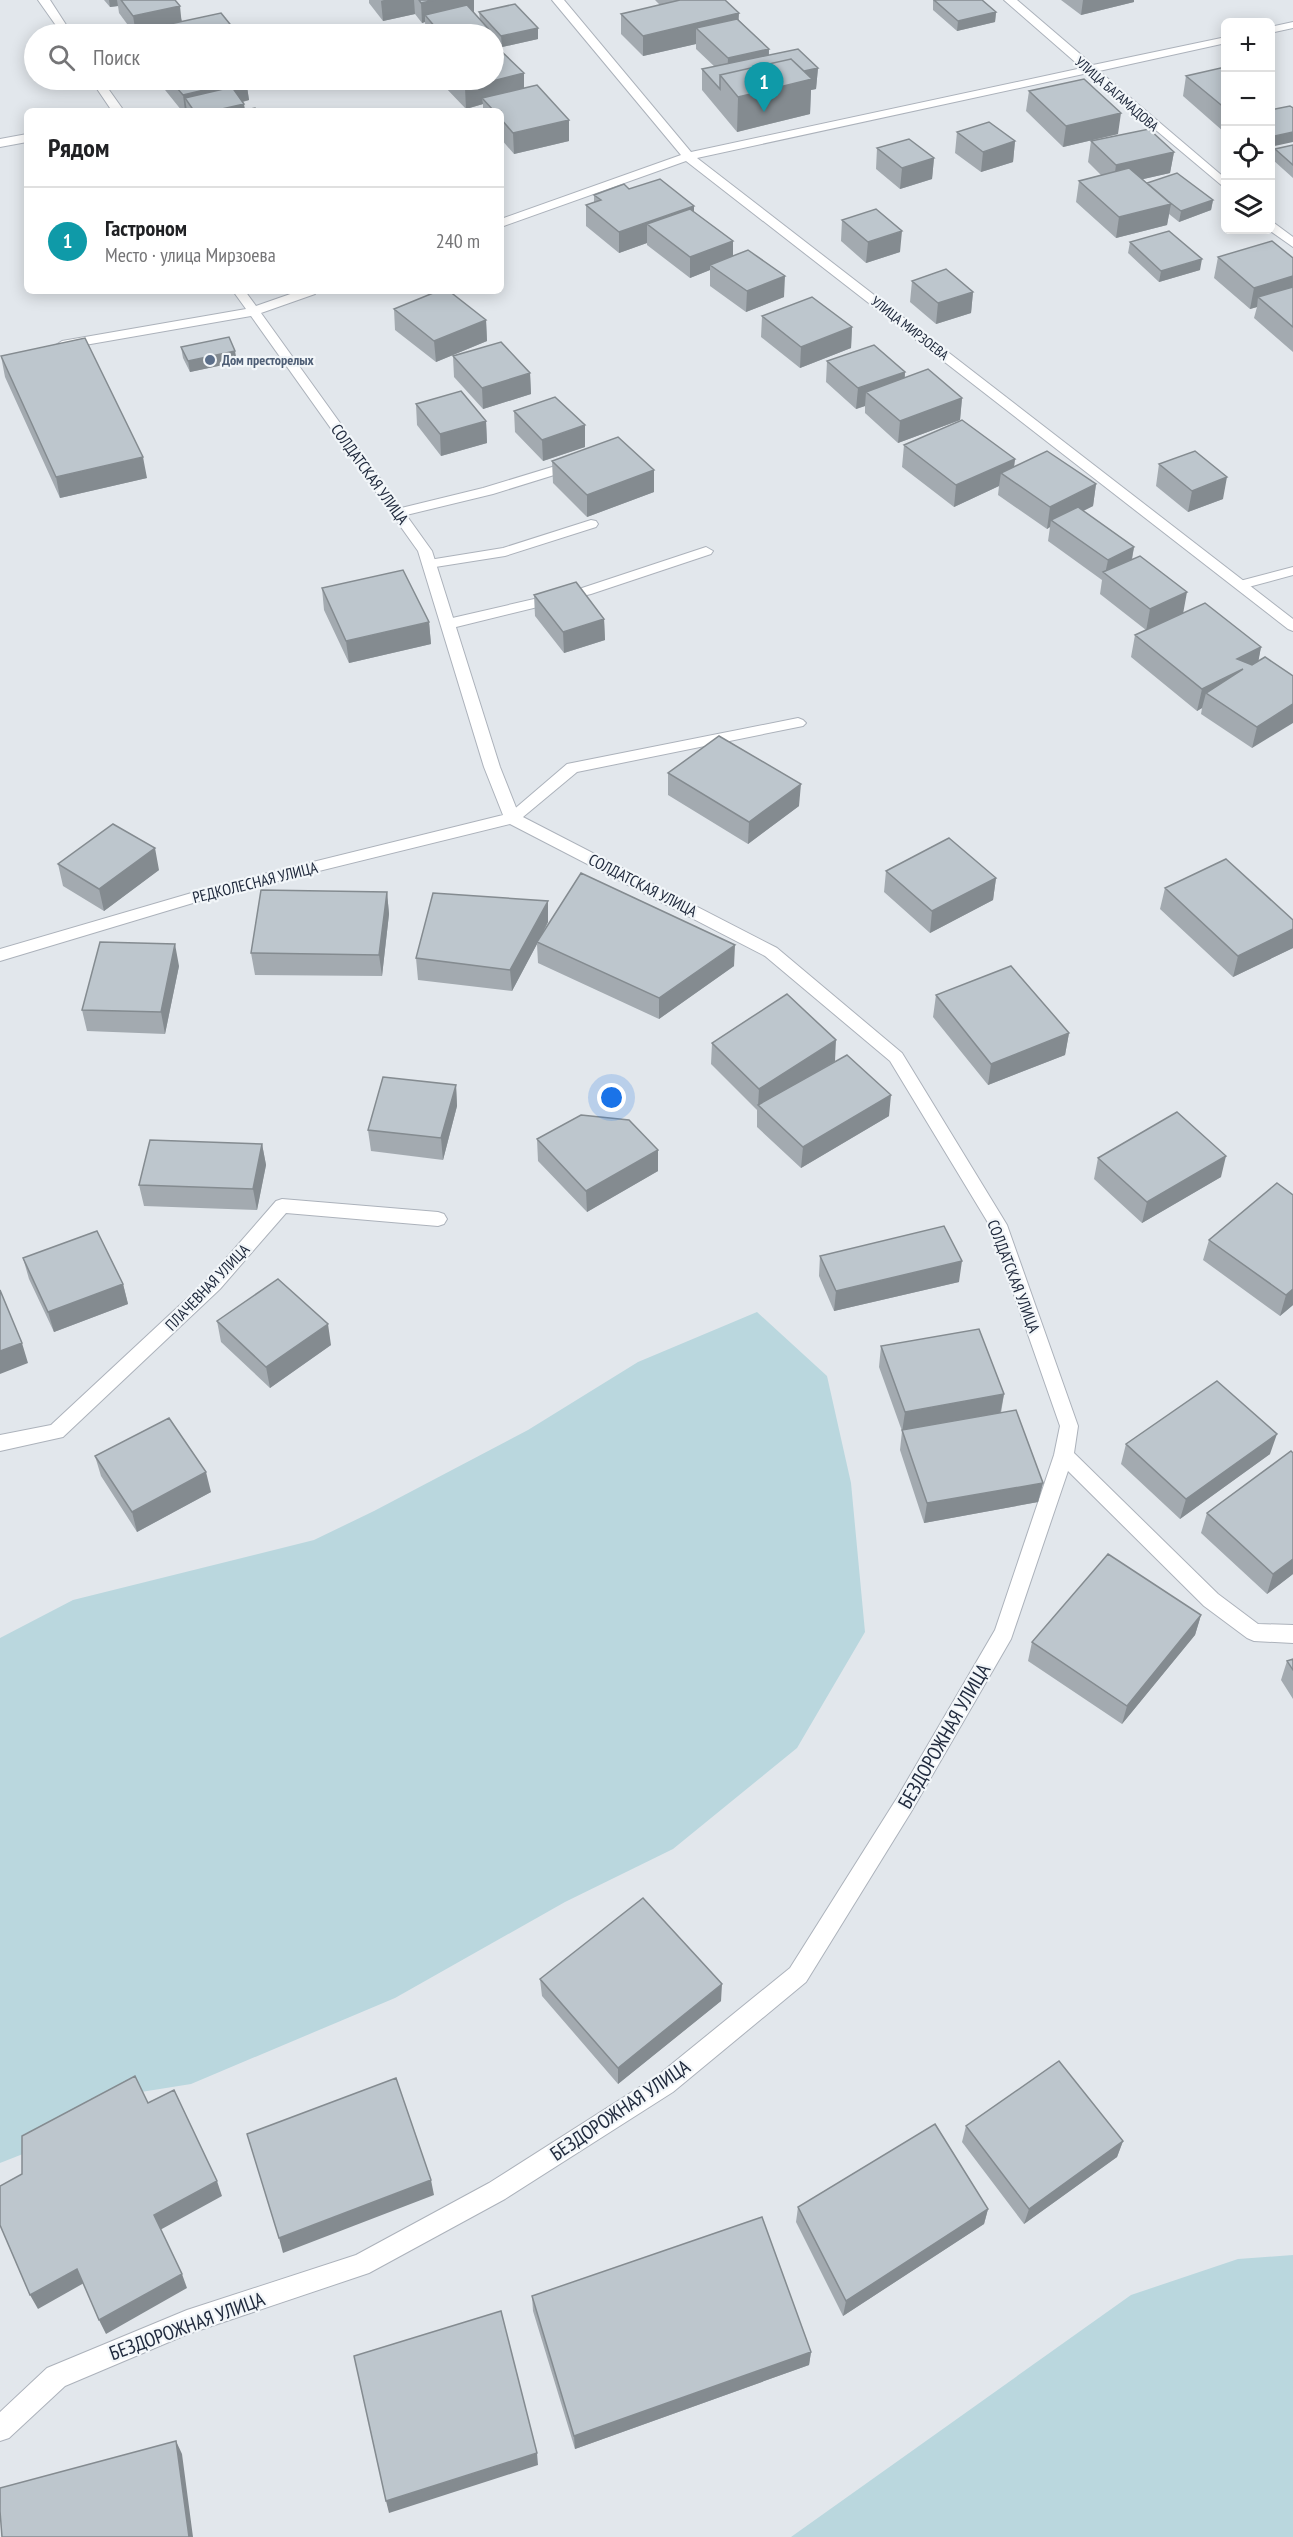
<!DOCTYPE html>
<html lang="ru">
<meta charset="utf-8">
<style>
:root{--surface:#fff;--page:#f2f2f2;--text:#202124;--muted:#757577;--line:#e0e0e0;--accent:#111827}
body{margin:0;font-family:"PT Sans Narrow",sans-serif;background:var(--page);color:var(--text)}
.controls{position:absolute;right:18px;top:18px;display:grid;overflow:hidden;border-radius:9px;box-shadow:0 3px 15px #0003}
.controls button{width:54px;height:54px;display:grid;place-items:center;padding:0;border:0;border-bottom:2px solid var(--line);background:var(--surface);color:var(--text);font:30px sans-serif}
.you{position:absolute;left:612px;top:1098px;width:21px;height:21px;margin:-15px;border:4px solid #fff;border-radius:50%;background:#1a73e8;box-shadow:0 0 0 9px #1a73e833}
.badge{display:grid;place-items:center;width:39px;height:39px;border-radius:50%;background:var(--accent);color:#fff;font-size:20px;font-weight:700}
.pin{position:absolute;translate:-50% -50px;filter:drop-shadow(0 2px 3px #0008)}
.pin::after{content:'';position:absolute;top:32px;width:21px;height:18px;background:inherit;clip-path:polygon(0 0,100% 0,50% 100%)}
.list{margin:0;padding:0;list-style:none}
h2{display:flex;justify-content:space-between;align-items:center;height:78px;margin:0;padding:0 24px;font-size:26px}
h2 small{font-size:20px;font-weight:400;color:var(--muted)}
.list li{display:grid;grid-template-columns:39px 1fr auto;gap:18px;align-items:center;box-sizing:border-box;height:108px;padding:0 24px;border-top:2px solid var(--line)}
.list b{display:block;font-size:22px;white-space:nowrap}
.list p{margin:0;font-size:20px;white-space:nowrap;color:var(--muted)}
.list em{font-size:20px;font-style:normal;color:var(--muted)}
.icon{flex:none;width:33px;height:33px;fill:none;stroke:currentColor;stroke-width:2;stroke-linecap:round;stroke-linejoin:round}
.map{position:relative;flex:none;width:1293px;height:2537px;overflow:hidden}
.search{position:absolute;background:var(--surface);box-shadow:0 3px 15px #0003;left:24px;top:24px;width:480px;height:66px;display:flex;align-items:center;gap:15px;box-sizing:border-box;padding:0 21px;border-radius:33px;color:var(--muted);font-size:22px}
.panel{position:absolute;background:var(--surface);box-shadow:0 3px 15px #0003;left:24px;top:108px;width:480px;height:186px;border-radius:9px}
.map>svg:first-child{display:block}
.green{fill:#bad7de}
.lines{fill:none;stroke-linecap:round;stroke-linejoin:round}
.lane-casing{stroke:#acb2bb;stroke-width:2}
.street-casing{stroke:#acb2bb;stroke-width:2}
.lane{fill:#fff;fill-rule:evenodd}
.street{fill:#fff;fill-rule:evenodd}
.wall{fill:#a3aab0}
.shaded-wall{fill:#848b90}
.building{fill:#bdc6cd;stroke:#848b90;stroke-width:1.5}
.service-dot{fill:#5c6f8a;stroke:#f2f6f9;stroke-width:2}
.labels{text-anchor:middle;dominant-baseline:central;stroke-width:4.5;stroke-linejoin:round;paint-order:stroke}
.far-street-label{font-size:14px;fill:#212b3e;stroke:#f2f6f9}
.far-service-label{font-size:14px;font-weight:bold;fill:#4e5e75;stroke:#f2f6f9;text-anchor:start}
.street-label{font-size:16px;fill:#212b3e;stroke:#f2f6f9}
.near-street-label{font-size:20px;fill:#212b3e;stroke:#f2f6f9}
</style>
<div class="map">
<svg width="1293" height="2537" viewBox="0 0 1293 2537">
<rect width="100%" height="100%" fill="#e2e7ec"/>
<path class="green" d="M757,1312L827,1376L851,1483L865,1632L797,1748L673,1849L565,1902L395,1998L191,2084L141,2092L61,2139L0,2163V1638L73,1600L314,1540L374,1511L528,1430L638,1362Z
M1293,2255V2537H791L1131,2295L1238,2259Z"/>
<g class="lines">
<defs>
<path id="lane" d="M27,134V142L0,147V139Z
M575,460L580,461L582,464L580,467L493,494L398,517L391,513L393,510L483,488Z
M591,520L596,521L598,524L596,527L505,556L429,568L422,564L429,560L503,548Z
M706,547L713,551L711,554L591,594L448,629L441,624L448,619L582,588Z
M1293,567V575L1241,589L1234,585L1236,582Z
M798,718L803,720L806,723L803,726L577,772L517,822L512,823L504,818L567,764Z"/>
<path id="street" d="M38,0H50L72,34H62Z
M552,0H564L691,152L1082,68L1004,0H1017L1093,65L1226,37V43L1099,71L1226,179V189L1088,73L697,158L1293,619V631L1288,629L686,161L501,227V219L681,155Z
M1293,22V28L1270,33V27Z
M91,80H102L124,111H112Z
M1270,220L1293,237V247L1269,230Z
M233,291H245L256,306L299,291H317L315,294L261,313L432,551L500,767L519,815L777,948L902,1053L1007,1225L1078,1426L1074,1453L1218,1594L1258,1624L1293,1625V1643L1254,1641L1247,1638L1204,1606L1068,1471L1011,1639L911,1812L806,1982L673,2092L505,2199L369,2273L188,2334L65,2386L9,2438L0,2441V2412L47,2368L187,2310L356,2255L489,2183L657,2076L790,1968L897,1798L995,1630L1054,1455L1060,1426L990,1226L890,1061L765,956L510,824L213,897L0,961V949L212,887L503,815L484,767L418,551L251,316L62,349L56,345L62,341L246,309Z
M282,1199L438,1212L444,1214L447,1219L444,1224L438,1226L286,1213L220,1289L63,1437L0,1451V1435L51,1425L208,1279L276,1201Z"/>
</defs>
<use href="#lane" class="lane-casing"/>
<use href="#street" class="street-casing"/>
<use href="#lane" class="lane"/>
<use href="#street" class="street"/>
</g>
<path class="wall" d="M104,0H175L182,21L238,34H134L133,32L119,13L118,6L110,7Z
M369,0H474L473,12L480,20L479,12L538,39L502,47L496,41V51L524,73V88L569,141L514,154L501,139V111H483V104L466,109L444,86L443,80H494V34H426L425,22L422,23L415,14L383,21L369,3Z
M655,0H725L739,20L769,49V55L818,68L816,89L811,90L810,114L737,132L702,90V69L715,67L696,49V44L643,56L621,34V14L660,5Z
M933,0H982L996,12L995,22L957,31L933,10Z
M1061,0H1134V2L1081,15Z
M1226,68V132H1224L1183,96L1186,76Z
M157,80H246L249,100L243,102L245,110L258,111H182Z
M1029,91L1118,134L1063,147L1026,111Z
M957,132L1015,141L1013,162L981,172L955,153Z
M1091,141L1174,152L1170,173L1143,179L1147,183L1213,200L1211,210L1179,222L1169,214L1167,225L1116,238L1076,202L1079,181L1101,175L1088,162Z
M1293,145V178L1273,160L1275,149Z
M877,148L934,158L932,179L900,189L876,169Z
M629,189L694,212L733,241V256L784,297L746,312L710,286V270L690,278L647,245V243L619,253L586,226V205L594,202V195Z
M842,220L900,252L866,263L841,241Z
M1130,242L1200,270L1159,282L1128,253Z
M1218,257L1293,258V352L1254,318L1257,307L1250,309L1214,278Z
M912,281L973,292L971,313L936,324L910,302Z
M394,309L486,320L487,341L436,362L395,330Z
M762,316L852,327L851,348L800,368L761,337Z
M181,347L237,362L190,372L183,358Z
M1,356L147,478L60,498L5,377Z
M453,356L530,373L531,394L483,409L454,377Z
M827,361L905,372V378L962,398L960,420L898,443L865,413V406L856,409L826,382Z
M416,404L486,421L487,443L441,456L417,425Z
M514,411L585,447L543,461L515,432Z
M904,445L1015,459L1014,467L1096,484L1093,506L1083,511L1134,547L1132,560L1183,613L1261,647L1258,661L1293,676L1252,748L1201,714L1202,708L1197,711L1131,657L1135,635L1146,630L1100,594L1102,580L1048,541L1050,527L1047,529L998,495L999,486L954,507L902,467Z
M552,461L654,470V492L587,517L553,483Z
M1159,464L1223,499L1188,512L1156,486Z
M322,588L429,622L431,644L349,663L324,610Z
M534,595L604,619L605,640L564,653L535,616Z
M668,773L799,806L748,844L668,795Z
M58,864L159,870L104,911L63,886Z
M886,871L996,878L993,900L930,933L884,892Z
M1165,888L1293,920V948L1233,977L1160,909Z
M387,892L389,914L382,976L255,975L251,953Z
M548,922L544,930L734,966L659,1019L538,963L537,944L512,991L418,980L416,958Z
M179,966L165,1034L87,1031L82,1010Z
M936,995L1069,1033L1065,1055L988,1085L933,1017Z
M712,1043L835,1061L889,1116L801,1168L757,1127V1110L711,1064Z
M456,1085L457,1106L443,1160L371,1151L368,1130Z
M537,1139L658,1171L587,1212L538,1161Z
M262,1144L266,1165L257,1210L144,1206L139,1185Z
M1098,1158L1221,1177L1142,1223L1094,1179Z
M1293,1195V1305L1280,1316L1203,1260L1209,1240Z
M820,1256L959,1282L834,1311L819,1276Z
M23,1258L123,1284L128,1304L54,1332L29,1279Z
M217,1321L331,1345L270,1388L221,1342Z
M881,1346L1004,1394L1001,1413L1043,1483L1038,1502L924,1523L900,1450L902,1431L879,1367Z
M1126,1444L1270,1454L1180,1519L1121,1464Z
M1293,1453V1574L1267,1594L1201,1533L1207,1513Z
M95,1456L211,1492L137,1532L101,1476Z
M1201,1615L1195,1635L1122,1724L1028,1661L1032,1642Z
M1293,1659V1699L1281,1680L1287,1661Z
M540,1979L721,2001L618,2084L542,1996Z
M966,2126L1123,2141L1117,2157L1024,2224L962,2142Z
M798,2207L988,2209L984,2224L843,2316L796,2222Z
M532,2296L811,2352L809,2365L575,2449L533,2311Z"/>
<path class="shaded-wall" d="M109,0H117L118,6L110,7Z
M384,0H414L415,14L383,21L381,1Z
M435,0H474V12L431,21L425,15V22L422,23L421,3Z
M1083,0H1134V2L1081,15Z
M180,6L182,26L136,34L133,16Z
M996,12L995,22L957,31L958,21Z
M739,13L738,33L696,28V44L643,56V36Z
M538,28V39L502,47L501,36Z
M496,38L497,58L494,59V39Z
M769,49L768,69L727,79L728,58Z
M818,68L816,89L811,90L810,114L737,132L738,97L731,87Z
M524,73V93L482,98L483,104L466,109L465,88Z
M246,80L249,100L204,111L185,98L187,111H185L183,95Z
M244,104L245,111H213Z
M1121,113L1118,134L1063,147L1066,126Z
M569,120V141L514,154L513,133Z
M1293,132V142L1270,147V137Z
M1015,141L1013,162L981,172L983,152Z
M1174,152L1170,173L1113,186L1116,165Z
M934,158L932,179L900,189L902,168Z
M1213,200L1211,210L1179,222L1181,211Z
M1171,204L1167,225L1116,238L1119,217Z
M694,206V226L647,224V243L619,253V232Z
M902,231L900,252L866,263L868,242Z
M733,241V262L710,265V270L690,278V257Z
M1202,259L1200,270L1159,282L1161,271Z
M785,276L784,297L746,312L747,291Z
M1293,276V296L1258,297L1257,307L1250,309L1254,288Z
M973,292L971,313L936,324L938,303Z
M486,320L487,341L436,362L434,341Z
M852,327L851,348L800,368L801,347Z
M235,351L237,362L190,372L188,361Z
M905,372L903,393L866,392L865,406L856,409L858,388Z
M530,373L531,394L483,409L482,388Z
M962,398L960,420L898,443L900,421Z
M486,421L487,443L441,456L440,434Z
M585,425V447L543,461L542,440Z
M143,457L147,478L60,498L56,477Z
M1015,459L1012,481L1001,473L999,486L954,507L956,485Z
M654,470V492L587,517V495Z
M1227,477L1223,499L1188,512L1192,491Z
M1096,484L1093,506L1057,524L1051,520L1050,527L1047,529L1050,507Z
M1134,547L1130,568L1105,574L1108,560Z
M1187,592L1183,614L1146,631L1150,609Z
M604,619L605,640L564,653L563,632Z
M429,622L431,644L349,663L346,641Z
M1261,647L1257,669L1206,693L1202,708L1197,711L1202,689L1237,659Z
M1293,704V723L1252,748L1257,727Z
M801,784L799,806L748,844L749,822Z
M155,848L159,870L104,911L99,889Z
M996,878L993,900L930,933L932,911Z
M387,892L389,914L382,976L379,955Z
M548,901V922L538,942H537V944L512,991L510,970Z
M1293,929V948L1233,977L1238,956Z
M175,944L179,966L165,1034L161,1012Z
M735,945L734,966L659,1019V998Z
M1069,1033L1065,1055L988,1085L991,1064Z
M836,1040L835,1061L758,1106L759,1089Z
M456,1085L457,1106L443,1160L441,1138Z
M891,1095L889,1116L801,1168L803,1147Z
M262,1144L266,1165L257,1210L253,1189Z
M658,1150V1171L587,1212L586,1191Z
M1226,1156L1221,1177L1142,1223L1147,1202Z
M962,1261L959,1282L834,1311L836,1291Z
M123,1284L128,1304L54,1332L48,1312Z
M1293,1289V1305L1280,1316L1286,1295Z
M328,1324L331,1345L270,1388L266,1367Z
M22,1343L28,1363L0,1374V1351Z
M1004,1394L1000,1414L902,1432L905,1412Z
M1277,1434L1270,1454L1180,1519L1186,1499Z
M206,1472L211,1492L137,1532L132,1512Z
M1043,1483L1038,1502L924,1523L927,1503Z
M1293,1559V1574L1267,1594L1273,1574Z
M1201,1615L1195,1635L1122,1724L1127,1706Z
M722,1984L721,2001L618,2084V2068Z
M1123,2141L1117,2157L1024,2224L1029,2209Z
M431,2180L434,2195L283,2253L279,2238Z
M217,2181L222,2196L160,2230L154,2215Z
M988,2209L984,2224L843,2316L846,2301Z
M77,2269L84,2283L38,2309L30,2295Z
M182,2274L187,2288L106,2334L99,2320Z
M811,2352L809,2365L575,2449L574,2436Z
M176,2441L182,2454L193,2537H189Z
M537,2453L538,2465L389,2513L386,2501Z"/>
<path class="building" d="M121,0H175L180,6L133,16Z
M419,0H435L421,3Z
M680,0H725L739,13L643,36L621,14Z
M934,0H982L996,12L958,21Z
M515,4L538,28L501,36L479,12Z
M467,5L493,34H441L425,15Z
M221,13L238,34H135L133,32Z
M737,19L769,49L728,58L696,28Z
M798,49L818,68L804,71L791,59L720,75V89L702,69Z
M500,50L524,73L465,88L457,80H494V52Z
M791,59L812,79L738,97L720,75Z
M1225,67L1226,68V109L1186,76Z
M1084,79L1121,113L1066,126L1029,91Z
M170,80H246L183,95Z
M537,85L569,120L513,133L501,119V111H494L482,98Z
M232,87L244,104L213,111H194L185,98Z
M1290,106L1293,108V132L1270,137V110Z
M255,108L258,111H241Z
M989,122L1015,141L983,152L957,132Z
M1149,129L1174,152L1116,165L1091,141Z
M909,139L934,158L902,168L877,148Z
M1293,145V165L1275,149Z
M1129,168L1171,204L1119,217L1079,181Z
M1177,173L1213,200L1181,211L1168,201L1147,183Z
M660,179L694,206L619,232L586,205L601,200L594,195L624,184L629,189Z
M690,209L733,241L690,257L647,224Z
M876,209L902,231L868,242L842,220Z
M1169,231L1202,259L1161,271L1130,242Z
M1272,241L1293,258V276L1254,288L1218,257Z
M748,250L785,276L747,291L710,265Z
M946,269L973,292L938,303L912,281Z
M1293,287V327L1258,297Z
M438,291H449L486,320L434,341L394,309Z
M812,297L852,327L801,347L762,316Z
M229,337L235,351L188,361L181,347Z
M85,338L143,457L56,477L1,356Z
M501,342L530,373L482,388L453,356Z
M874,345L905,372L858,388L827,361Z
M928,369L962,398L900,421L866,392Z
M461,391L486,421L440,434L416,404Z
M555,397L585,425L542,440L514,411Z
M962,420L1015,459L956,485L904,445Z
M618,437L654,470L587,495L552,461Z
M1047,451L1096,484L1050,507L1001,473Z
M1195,451L1227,477L1192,491L1159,464Z
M1078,507L1134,547L1108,560L1051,520Z
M1140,556L1187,592L1150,609L1103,572Z
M403,570L429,622L346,641L322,588Z
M576,582L604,619L563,632L534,595Z
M1205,603L1261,647L1237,659L1252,665L1265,657L1293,676V704L1257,727L1206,693L1243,669L1202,689L1135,635Z
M719,736L801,784L749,822L668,773Z
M113,824L155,848L99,889L58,864Z
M949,838L996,878L932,911L886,871Z
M1226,859L1293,920V929L1238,956L1165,888Z
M581,873L735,945L659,998L537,942Z
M261,890L387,892L379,955L251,953Z
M433,893L548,901L510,970L416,958Z
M100,942L175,944L161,1012L82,1010Z
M1011,966L1069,1033L991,1064L936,995Z
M787,994L836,1040L759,1089L712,1043Z
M847,1055L891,1095L803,1147L758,1105Z
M383,1077L456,1085L441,1138L368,1130Z
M1177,1112L1226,1156L1147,1202L1098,1158Z
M581,1115L629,1120L658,1150L586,1191L537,1139Z
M150,1140L262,1144L253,1189L139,1185Z
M1277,1183L1293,1195V1289L1286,1295L1209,1240Z
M944,1226L962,1261L836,1291L820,1256Z
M97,1231L123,1284L48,1312L23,1258Z
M278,1279L328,1324L266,1367L217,1321Z
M0,1290L22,1343L0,1351Z
M979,1329L1004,1394L905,1412L881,1346Z
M1217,1381L1277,1434L1186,1499L1126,1444Z
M1016,1410L1043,1483L927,1503L902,1430Z
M169,1418L206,1472L132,1512L95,1456Z
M1291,1451L1293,1453V1559L1273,1574L1207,1513Z
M1108,1554L1201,1615L1127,1706L1032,1642Z
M1293,1659V1670L1287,1661Z
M643,1898L722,1984L618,2068L540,1979Z
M1059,2061L1123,2141L1029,2209L966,2126Z
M135,2076L148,2103L174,2090L217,2181L154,2215L182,2274L99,2320L77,2269L30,2295L0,2225V2186L22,2174V2136Z
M396,2078L431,2180L279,2238L247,2134Z
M935,2124L988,2209L846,2301L798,2207Z
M762,2217L811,2352L574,2436L532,2296Z
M501,2311L537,2453L386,2501L354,2356Z
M176,2441L189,2537H2L0,2511V2488Z"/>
<circle class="service-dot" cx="210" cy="360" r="6"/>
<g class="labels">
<g class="far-street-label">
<text transform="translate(1117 94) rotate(41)">УЛИЦА БАГАМАДОВА</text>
<text transform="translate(910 328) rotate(38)">УЛИЦА МИРЗОЕВА</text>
</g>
<g class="far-service-label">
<text x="222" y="360">Дом престорелых</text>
</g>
<g class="street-label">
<text transform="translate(370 474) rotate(54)">СОЛДАТСКАЯ УЛИЦА</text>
<text transform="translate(255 882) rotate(-14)">РЕДКОЛЕСНАЯ УЛИЦА</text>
<text transform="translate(643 885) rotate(27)">СОЛДАТСКАЯ УЛИЦА</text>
<text transform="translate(1014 1276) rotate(69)">СОЛДАТСКАЯ УЛИЦА</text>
<text transform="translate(207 1287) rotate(-46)">ПЛАЧЕВНАЯ УЛИЦА</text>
</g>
<g class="near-street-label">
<text transform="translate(944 1736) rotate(-60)">БЕЗДОРОЖНАЯ УЛИЦА</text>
<text transform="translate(620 2110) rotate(-34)">БЕЗДОРОЖНАЯ УЛИЦА</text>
<text transform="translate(187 2326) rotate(-20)">БЕЗДОРОЖНАЯ УЛИЦА</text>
</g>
</g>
</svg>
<div class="controls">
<button>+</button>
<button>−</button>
<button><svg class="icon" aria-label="locate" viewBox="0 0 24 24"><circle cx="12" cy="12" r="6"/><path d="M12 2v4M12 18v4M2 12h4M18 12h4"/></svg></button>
<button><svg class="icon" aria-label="layers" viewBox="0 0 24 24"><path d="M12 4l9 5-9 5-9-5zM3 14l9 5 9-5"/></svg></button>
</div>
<div class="you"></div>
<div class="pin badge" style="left:764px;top:112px;background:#0f9aa8">1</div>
<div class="search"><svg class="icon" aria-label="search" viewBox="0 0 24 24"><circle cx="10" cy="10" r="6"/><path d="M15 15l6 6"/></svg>Поиск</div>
<section class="panel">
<h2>Рядом<small></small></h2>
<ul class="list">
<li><span class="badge" style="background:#0f9aa8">1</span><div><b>Гастроном</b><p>Место · улица Мирзоева</p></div><em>240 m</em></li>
</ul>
</section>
</div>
